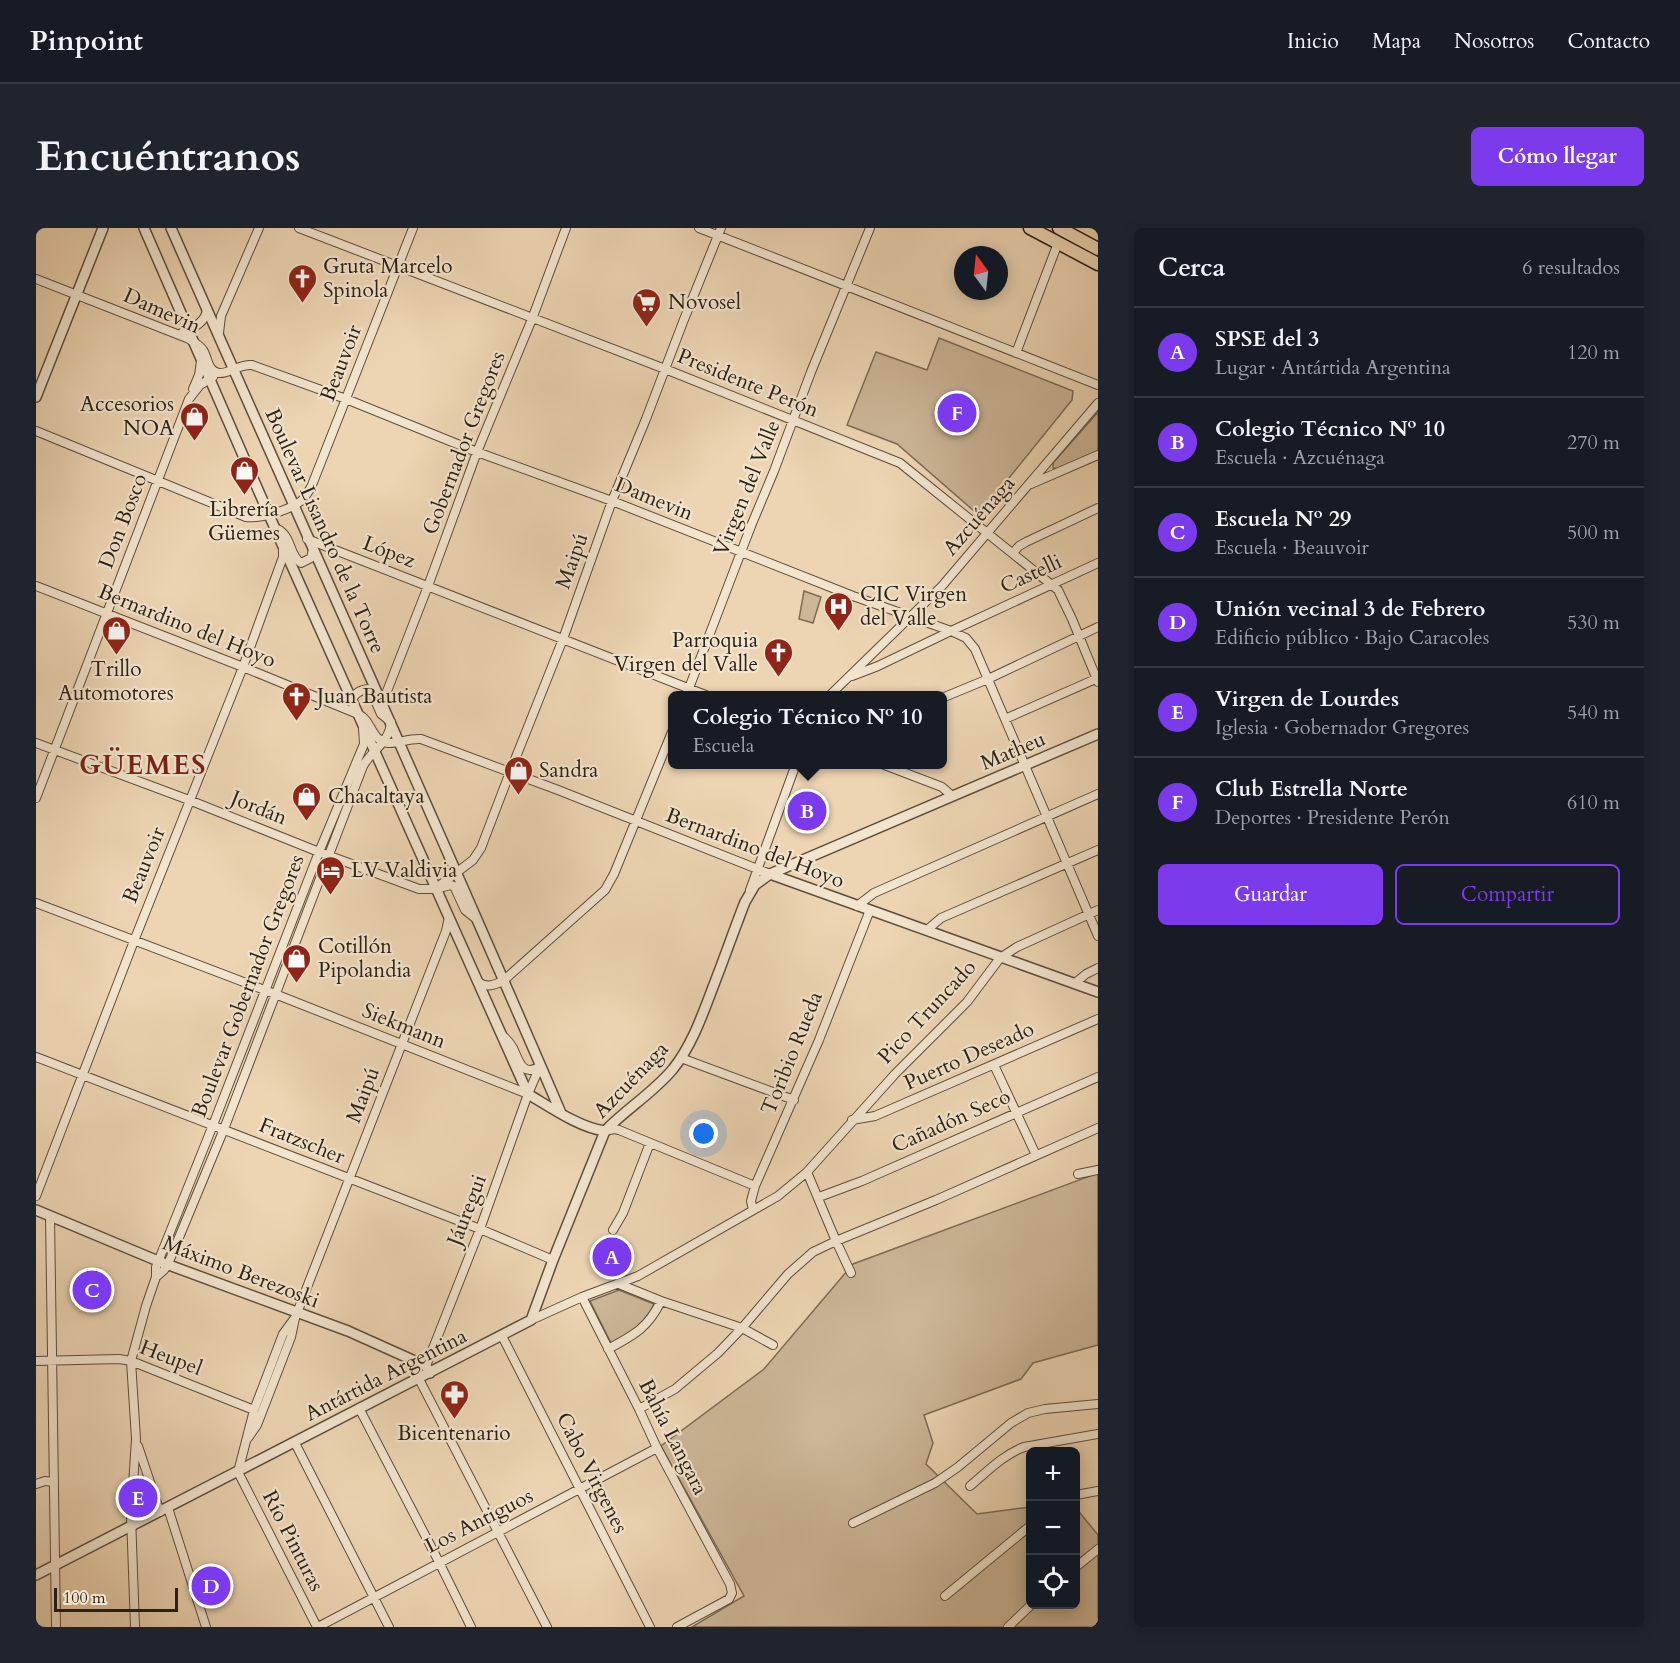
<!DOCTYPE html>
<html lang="es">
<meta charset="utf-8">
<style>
:root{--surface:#171b24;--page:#20242c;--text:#f1f3f6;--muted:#9ea1a6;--line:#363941;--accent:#7c3aed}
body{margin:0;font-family:Cardo,serif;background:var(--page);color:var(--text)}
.controls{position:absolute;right:18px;bottom:18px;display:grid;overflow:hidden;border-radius:9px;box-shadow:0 3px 15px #0003}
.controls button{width:54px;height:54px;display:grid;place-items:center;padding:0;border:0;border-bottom:2px solid var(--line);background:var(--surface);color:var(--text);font:30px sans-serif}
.compass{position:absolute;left:918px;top:18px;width:54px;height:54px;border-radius:50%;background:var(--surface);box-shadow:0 3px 15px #0003;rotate:345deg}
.scale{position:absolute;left:18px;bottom:15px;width:124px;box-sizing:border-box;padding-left:6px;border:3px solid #2c2114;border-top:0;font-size:16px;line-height:21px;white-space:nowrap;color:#2c2114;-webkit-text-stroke:4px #f3e4ce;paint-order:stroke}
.you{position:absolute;left:668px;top:906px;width:21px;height:21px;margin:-15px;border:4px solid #fff;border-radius:50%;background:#1a73e8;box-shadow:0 0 0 9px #1a73e833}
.badge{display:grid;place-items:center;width:39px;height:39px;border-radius:50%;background:var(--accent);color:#fff;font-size:20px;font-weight:700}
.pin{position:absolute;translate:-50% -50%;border:3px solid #fff;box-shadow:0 2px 6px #0006}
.popup{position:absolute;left:632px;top:463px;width:279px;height:78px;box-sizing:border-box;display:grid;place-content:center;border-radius:9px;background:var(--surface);filter:drop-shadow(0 2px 4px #0005);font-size:20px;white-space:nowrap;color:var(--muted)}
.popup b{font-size:22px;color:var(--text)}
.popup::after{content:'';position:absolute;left:50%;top:100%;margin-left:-12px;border:12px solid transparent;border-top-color:var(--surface)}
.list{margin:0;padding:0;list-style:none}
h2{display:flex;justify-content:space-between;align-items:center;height:78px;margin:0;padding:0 24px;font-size:26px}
h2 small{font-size:20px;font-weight:400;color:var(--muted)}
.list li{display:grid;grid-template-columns:39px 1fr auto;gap:18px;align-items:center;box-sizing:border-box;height:90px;padding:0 24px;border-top:2px solid var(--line)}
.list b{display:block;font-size:22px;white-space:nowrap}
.list p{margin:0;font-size:20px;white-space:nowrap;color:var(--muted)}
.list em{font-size:20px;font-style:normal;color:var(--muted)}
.actions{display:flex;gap:12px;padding:18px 24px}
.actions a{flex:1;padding:14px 0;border:2px solid var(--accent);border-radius:9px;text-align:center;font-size:21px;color:var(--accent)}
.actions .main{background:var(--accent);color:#fff}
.icon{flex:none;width:33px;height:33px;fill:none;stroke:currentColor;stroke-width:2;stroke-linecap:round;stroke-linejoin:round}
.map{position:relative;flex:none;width:1062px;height:1399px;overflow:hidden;border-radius:9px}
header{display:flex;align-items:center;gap:36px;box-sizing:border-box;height:84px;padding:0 30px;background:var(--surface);border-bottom:2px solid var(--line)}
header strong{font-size:28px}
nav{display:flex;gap:33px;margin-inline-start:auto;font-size:21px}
.intro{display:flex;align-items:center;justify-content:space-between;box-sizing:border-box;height:144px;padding:0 36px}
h1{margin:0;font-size:42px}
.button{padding:15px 27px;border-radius:9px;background:var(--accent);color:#fff;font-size:21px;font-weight:700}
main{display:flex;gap:36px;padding:0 36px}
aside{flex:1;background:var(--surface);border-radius:9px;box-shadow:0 3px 15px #0003}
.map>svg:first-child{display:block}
.green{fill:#ccb698;stroke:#7c6c56;stroke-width:1.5}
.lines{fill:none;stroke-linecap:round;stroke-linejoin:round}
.minor-casing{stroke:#5c4e3c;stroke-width:10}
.tertiary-casing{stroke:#5c4e3c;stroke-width:12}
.trunk-casing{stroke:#2c2114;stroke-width:15}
.minor{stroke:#f3e4ce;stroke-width:8}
.tertiary{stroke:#f3e4ce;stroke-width:9}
.trunk{stroke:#edd5b3;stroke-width:12}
.labels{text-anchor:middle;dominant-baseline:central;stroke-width:4.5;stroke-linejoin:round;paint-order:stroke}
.poi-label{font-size:21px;fill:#2c2114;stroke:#f3e4ce;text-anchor:start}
.street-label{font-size:21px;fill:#2c2114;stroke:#f3e4ce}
.district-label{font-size:27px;font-weight:bold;letter-spacing:1.5px;fill:#7a1f14;stroke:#f3e4ce}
</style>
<header>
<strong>Pinpoint</strong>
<nav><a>Inicio</a><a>Mapa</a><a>Nosotros</a><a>Contacto</a></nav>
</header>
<div class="intro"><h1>Encuéntranos</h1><a class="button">Cómo llegar</a></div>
<main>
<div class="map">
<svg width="1062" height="1399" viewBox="0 0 1062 1399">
<rect width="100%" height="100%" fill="#edd5b3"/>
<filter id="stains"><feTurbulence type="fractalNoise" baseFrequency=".00333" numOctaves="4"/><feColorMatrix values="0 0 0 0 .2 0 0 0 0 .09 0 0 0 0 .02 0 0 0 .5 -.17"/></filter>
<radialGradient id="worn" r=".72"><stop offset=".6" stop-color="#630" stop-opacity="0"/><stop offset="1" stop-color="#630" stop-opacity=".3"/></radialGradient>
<path class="green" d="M903,110L1037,163L1036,172L948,281L938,283L861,216L811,197L840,124L891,142Z
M1062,184V223L1022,241L1017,240V235Z
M768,363L785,369L777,395L763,391Z
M1062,945V1117L997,1135L985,1151L888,1187L897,1215L890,1236L941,1286L994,1279V1376H1040V1280L1062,1307V1399H656L708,1368L625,1218L728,1141L817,1036Z
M583,1062L618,1076C609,1096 594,1105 575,1115L554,1073Z"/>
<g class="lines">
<defs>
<path id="minor" d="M263,0L629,141L864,235L1022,362L1036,391L1062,454
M663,0L1062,157
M0,51L151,110C156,113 163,116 167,122C172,129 171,143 183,145C192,146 203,136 216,137L310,171L441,224L576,273L817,368L915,403L930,410L939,421L1062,708
M147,104C158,100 170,94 171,81
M183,105L185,88L223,0
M980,125L1022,15
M157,161L163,147L165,133
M0,203L210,289C223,291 254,282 265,273C270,269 273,263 276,257L377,0
M995,256L1062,227
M239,300C242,301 245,303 247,305C256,314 254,328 265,335L275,330L277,321
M271,311L672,468
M977,325L983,318L990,314L1062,280
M0,358L207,439L322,486C337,493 334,512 352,515C361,516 373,510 385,511L522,562L734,646
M816,448L842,438L915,403L1062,335
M650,468L715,298L738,243L775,144L834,0
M793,468L906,358L1062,175
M906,470L952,451L1062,399
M346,476L392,358L441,224L496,91L530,0
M969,491L1062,450
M0,515L153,572L283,624L383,661H399L415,657L418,658L429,682L439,690
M846,536L906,559L916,568
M0,570L153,171L164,157L177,149
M399,661L437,632L445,620L474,544L527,411L576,273L610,191L647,94L685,0
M714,662L760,536
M0,675L239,766L492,866
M821,678L838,665L1062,566
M891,702L905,690L1062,622
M442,754C451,760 458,757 467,753L569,662L578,646L636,504
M1039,755L1050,746L1062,740
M467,808C471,811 474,815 477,820C483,832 486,850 504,838
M0,829L444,1001L517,1032
M645,830L758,872
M958,837L1000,927
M816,892L839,888L1062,791
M569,903L578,901L583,902L719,958
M771,944L800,1013L815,1045
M1042,946L1062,942
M0,968L98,713L207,439L247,329V319
M783,969L826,953L1062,849
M717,982L715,973L719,958L783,812L834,682
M14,988L20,1399
M577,1002L587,985L614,915
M120,1049L128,1042L132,1036L188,901L327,538C336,522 354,514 355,494L345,486L335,463L332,461C324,462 318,465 316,473
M583,1056L625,1073L706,1100L737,1117
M546,1069L603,1181L621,1220L694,1356L696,1365L693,1371L641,1399
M258,1091L247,1106L218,1182L202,1244L281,1399
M495,1092L546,1069L602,1048L742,968L771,944L859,846L931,774L964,730L981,719L1062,682
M466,1108L614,1399
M572,1121C598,1107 612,1100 625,1073
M0,1133L83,1131L95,1133L218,1182
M390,1138L444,1001L492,866L504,838
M383,1151L511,1399
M323,1180L403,1334L435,1399
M603,1181L639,1161L682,1125L706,1100L752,1046L777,1024L800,1013L900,972L1062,900
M212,1210L221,1197L255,1109L259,1090L410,703L413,689
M259,1215L353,1399
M102,1218L124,1284
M0,1256L9,1253L18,1254
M934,1258C952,1243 967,1227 988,1219L1062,1206
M1040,1267L1062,1263
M132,1280L170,1399
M817,1295L899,1255L922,1239L975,1195L992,1185L1009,1181L1062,1176
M1040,1339L1062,1321
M909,1368L994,1298
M99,1399L95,1288L100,1211L95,1133L110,1078L120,1049V1039L177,897L283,624L328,516L327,500
M282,1399L621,1220
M972,1399L996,1376"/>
<path id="tertiary" d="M108,0L233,287L492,866C514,879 544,900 569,903
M135,0C265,295 398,589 525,885
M0,169L67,0
M734,646L1062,764
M0,982L122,1033L312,1103L390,1138L394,1145
M0,1347L495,1092L517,1032L569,903C590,881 617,865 637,841C656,817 666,788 677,759C688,731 698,702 709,674L719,657L734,646L1062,506"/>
<path id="trunk" d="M994,0L1062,36
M1023,0L1062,21"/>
</defs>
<use href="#minor" class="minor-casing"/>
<use href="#tertiary" class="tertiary-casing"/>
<use href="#trunk" class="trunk-casing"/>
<use href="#minor" class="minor"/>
<use href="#tertiary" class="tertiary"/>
<use href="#trunk" class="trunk"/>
</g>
<defs>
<symbol id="church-pin" viewBox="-11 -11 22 30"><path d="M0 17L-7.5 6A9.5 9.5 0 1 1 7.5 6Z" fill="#8f2418" stroke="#f3e4ce"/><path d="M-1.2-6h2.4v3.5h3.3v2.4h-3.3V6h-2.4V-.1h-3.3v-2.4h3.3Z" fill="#fff"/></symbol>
<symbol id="supermarket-pin" viewBox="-11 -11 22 30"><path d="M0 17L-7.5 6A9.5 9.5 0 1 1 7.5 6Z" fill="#8f2418" stroke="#f3e4ce"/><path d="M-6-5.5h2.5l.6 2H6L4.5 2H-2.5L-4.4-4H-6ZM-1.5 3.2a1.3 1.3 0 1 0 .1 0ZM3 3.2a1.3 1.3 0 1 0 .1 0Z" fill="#fff"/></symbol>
<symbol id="shop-pin" viewBox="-11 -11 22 30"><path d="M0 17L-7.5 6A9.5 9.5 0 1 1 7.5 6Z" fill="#8f2418" stroke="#f3e4ce"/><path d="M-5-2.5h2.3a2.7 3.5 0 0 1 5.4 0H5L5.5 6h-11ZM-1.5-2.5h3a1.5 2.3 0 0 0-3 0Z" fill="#fff"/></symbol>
<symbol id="hospital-pin" viewBox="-11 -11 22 30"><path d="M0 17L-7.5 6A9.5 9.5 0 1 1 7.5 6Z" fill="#8f2418" stroke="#f3e4ce"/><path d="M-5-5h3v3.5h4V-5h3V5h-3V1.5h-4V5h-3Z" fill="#fff"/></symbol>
<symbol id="hotel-pin" viewBox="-11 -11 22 30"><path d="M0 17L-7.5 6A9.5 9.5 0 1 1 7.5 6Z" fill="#8f2418" stroke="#f3e4ce"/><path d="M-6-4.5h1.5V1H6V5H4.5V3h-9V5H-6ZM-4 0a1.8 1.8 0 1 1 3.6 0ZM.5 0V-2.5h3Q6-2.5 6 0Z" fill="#fff"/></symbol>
<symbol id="pharmacy-pin" viewBox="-11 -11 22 30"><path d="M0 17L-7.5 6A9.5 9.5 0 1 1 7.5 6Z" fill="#8f2418" stroke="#f3e4ce"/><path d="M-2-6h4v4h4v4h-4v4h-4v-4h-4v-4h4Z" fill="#fff"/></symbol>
</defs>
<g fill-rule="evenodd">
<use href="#church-pin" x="250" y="34" width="33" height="45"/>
<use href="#supermarket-pin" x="594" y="58" width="33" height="45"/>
<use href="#shop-pin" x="142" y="172" width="33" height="45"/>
<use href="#shop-pin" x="192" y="226" width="33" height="45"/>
<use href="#hospital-pin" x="786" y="362" width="33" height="45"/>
<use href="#shop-pin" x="64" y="386" width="33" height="45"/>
<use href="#church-pin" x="726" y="408" width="33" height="45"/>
<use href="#church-pin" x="244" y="452" width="33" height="45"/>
<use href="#shop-pin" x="466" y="526" width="33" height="45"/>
<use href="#shop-pin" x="254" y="552" width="33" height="45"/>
<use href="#hotel-pin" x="278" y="626" width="33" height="45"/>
<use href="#shop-pin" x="244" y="714" width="33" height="45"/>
<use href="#pharmacy-pin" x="402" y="1150" width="33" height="45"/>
</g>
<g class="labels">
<g class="poi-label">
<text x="287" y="38">Gruta Marcelo<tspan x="287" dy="24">Spinola</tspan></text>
<text x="632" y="74">Novosel</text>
<text x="138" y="176" text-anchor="end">Accesorios<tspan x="138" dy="24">NOA</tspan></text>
<text x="208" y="281" text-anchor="middle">Librería<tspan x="208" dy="24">Güemes</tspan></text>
<text x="824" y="366">CIC Virgen<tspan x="824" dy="24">del Valle</tspan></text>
<text x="722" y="412" text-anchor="end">Parroquia<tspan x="722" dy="24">Virgen del Valle</tspan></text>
<text x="80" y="441" text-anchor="middle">Trillo<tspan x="80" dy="24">Automotores</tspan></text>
<text x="281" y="468">Juan Bautista</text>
<text x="503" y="542">Sandra</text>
<text x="292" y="568">Chacaltaya</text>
<text x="315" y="642">LV Valdivia</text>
<text x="282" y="718">Cotillón<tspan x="282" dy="24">Pipolandia</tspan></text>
<text x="418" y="1205" text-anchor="middle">Bicentenario</text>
</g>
<g class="street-label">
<text transform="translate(126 83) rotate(24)">Damevin</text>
<text transform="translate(305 135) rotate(-69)">Beauvoir</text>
<text transform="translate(712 155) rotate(22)">Presidente Perón</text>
<text transform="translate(428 215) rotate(-69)">Gobernador Gregores</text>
<text transform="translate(711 260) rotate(-68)">Virgen del Valle</text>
<text transform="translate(618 271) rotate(22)">Damevin</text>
<text transform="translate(943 288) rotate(-49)">Azcuénaga</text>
<text transform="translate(87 293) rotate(-69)">Don Bosco</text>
<text transform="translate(289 303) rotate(66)">Boulevar Lisandro de la Torre</text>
<text transform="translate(353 324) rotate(21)">López</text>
<text transform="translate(536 333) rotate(-70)">Maipú</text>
<text transform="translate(995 346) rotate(-25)">Castelli</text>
<text transform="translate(151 398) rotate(22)">Bernardino del Hoyo</text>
<text transform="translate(977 523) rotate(-23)">Matheu</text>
<text transform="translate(223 580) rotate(22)">Jordán</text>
<text transform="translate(719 620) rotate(21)">Bernardino del Hoyo</text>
<text transform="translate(108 637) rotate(-68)">Beauvoir</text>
<text transform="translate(212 758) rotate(-69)">Boulevar Gobernador Gregores</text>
<text transform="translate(891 784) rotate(-47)">Pico Truncado</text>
<text transform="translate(368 798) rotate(22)">Siekmann</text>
<text transform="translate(756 825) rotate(-68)">Toribio Rueda</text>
<text transform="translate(933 828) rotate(-24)">Puerto Deseado</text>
<text transform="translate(595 852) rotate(-46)">Azcuénaga</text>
<text transform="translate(327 867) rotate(-69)">Maipú</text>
<text transform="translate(915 893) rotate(-24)">Cañadón Seco</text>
<text transform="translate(266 913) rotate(22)">Fratzscher</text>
<text transform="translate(431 982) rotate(-69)">Jáuregui</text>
<text transform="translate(205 1044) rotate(21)">Máximo Berezoski</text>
<text transform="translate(135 1130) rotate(21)">Heupel</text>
<text transform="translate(350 1147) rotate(-27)">Antártida Argentina</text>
<text transform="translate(637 1209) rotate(63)">Bahía Langara</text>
<text transform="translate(556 1245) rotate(63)">Cabo Virgenes</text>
<text transform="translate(443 1293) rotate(-27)">Los Antiguos</text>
<text transform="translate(257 1313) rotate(63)">Río Pinturas</text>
</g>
<g class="district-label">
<text x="107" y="537">GÜEMES</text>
</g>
</g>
<rect width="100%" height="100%" filter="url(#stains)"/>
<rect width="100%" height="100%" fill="url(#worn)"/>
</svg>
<div class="controls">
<button>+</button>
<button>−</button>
<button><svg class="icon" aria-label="locate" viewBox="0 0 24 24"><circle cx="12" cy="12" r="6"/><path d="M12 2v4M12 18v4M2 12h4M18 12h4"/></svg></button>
</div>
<svg class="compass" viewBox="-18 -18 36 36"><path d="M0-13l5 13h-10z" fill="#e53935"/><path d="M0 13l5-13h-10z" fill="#9ea1a6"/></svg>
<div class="scale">100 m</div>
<div class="you"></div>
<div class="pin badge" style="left:576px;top:1029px">A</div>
<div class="pin badge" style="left:771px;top:583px">B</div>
<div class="popup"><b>Colegio Técnico Nº 10</b>Escuela</div>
<div class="pin badge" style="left:56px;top:1062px">C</div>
<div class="pin badge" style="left:175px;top:1358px">D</div>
<div class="pin badge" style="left:102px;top:1270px">E</div>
<div class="pin badge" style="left:921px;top:185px">F</div>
</div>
<aside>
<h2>Cerca<small>6 resultados</small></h2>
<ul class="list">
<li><span class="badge">A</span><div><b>SPSE del 3</b><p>Lugar · Antártida Argentina</p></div><em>120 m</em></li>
<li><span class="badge">B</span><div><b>Colegio Técnico Nº 10</b><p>Escuela · Azcuénaga</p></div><em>270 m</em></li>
<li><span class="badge">C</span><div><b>Escuela Nº 29</b><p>Escuela · Beauvoir</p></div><em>500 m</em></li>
<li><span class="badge">D</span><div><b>Unión vecinal 3 de Febrero</b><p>Edificio público · Bajo Caracoles</p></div><em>530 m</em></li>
<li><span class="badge">E</span><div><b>Virgen de Lourdes</b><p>Iglesia · Gobernador Gregores</p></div><em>540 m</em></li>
<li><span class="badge">F</span><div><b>Club Estrella Norte</b><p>Deportes · Presidente Perón</p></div><em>610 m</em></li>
</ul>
<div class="actions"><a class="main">Guardar</a><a>Compartir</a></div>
</aside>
</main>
